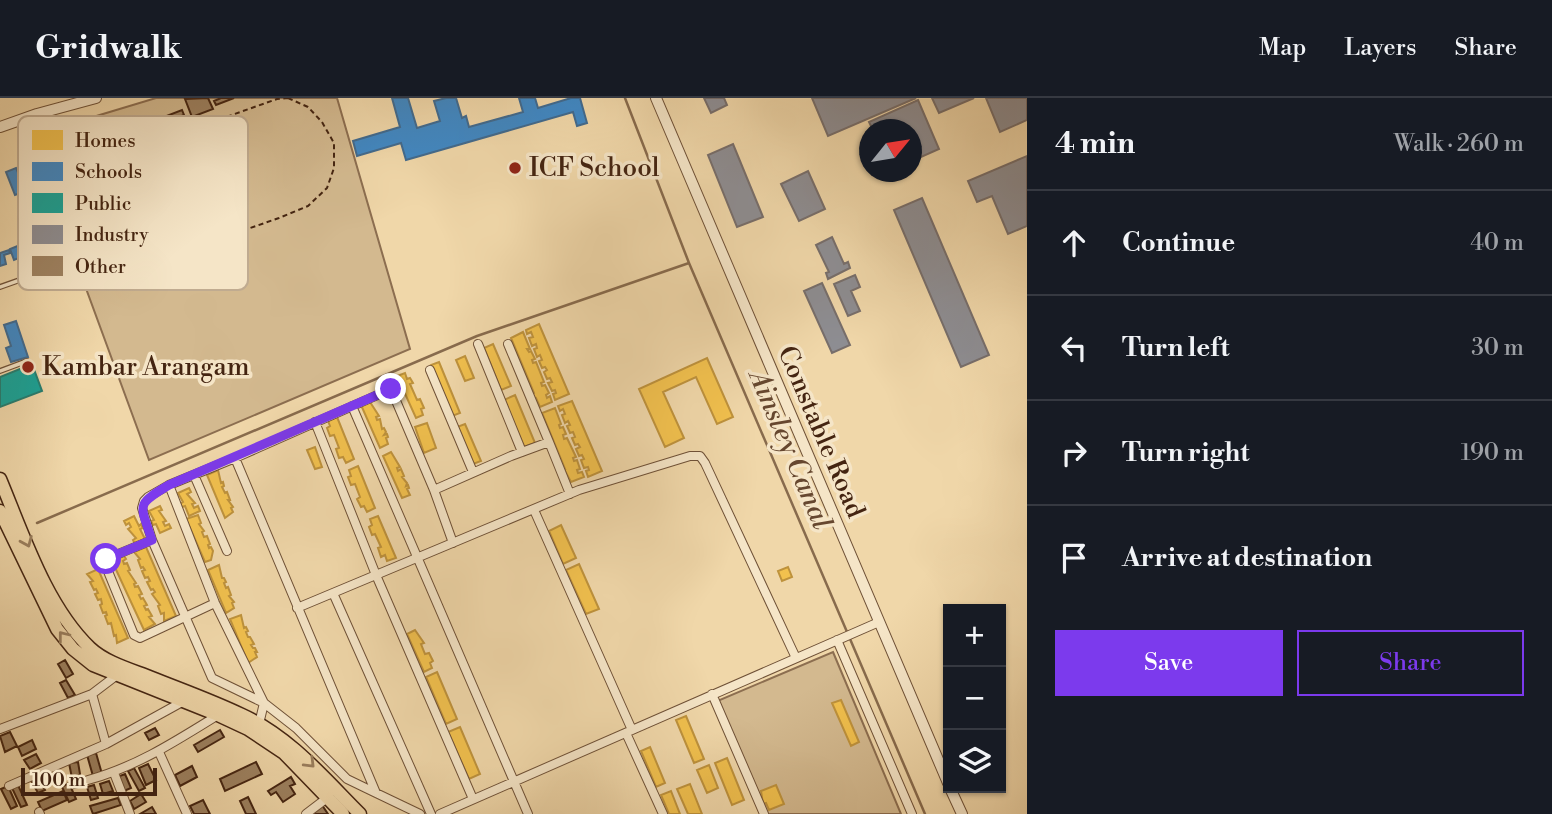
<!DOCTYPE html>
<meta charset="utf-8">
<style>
:root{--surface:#171b24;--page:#20242c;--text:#f1f3f6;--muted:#9ea1a6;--line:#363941;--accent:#7c3aed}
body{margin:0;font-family:"Libre Bodoni",serif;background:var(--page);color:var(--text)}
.controls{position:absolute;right:21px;bottom:21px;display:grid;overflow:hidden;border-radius:0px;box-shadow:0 2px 5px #0004}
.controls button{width:63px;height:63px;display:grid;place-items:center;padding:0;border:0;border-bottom:2px solid var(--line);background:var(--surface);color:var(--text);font:35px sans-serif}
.compass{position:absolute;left:859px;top:21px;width:63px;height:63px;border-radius:50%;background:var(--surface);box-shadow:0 2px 5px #0004;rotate:60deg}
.scale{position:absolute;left:21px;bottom:18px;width:136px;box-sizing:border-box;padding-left:7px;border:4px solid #442411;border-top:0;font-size:19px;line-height:24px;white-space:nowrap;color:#442411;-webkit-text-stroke:5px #f5e5c7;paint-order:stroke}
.stop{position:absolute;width:21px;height:21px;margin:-16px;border:5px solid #7c3aed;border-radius:50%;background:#fff}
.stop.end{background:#7c3aed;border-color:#fff;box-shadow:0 2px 7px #0008}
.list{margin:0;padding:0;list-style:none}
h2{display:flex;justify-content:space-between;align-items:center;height:91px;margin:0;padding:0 28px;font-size:30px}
h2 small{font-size:23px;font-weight:400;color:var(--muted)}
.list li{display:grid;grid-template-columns:46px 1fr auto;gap:21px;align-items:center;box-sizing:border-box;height:105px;padding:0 28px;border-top:2px solid var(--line)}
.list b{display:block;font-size:26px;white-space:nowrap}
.list em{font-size:23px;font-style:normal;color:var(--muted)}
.actions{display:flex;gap:14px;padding:21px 28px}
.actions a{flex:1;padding:16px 0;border:2px solid var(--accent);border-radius:0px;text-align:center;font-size:24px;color:var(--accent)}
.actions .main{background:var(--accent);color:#fff}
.icon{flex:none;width:38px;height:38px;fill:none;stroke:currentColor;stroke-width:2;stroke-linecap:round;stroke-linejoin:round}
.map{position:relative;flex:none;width:1027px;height:716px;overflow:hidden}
header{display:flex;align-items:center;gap:42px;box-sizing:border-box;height:98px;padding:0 35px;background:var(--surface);border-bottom:2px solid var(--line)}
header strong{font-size:33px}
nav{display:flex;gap:38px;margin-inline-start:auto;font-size:24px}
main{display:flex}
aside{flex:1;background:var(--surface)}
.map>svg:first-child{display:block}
.green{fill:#d3b98f;stroke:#8c6e50;stroke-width:2}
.homes{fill:#f2c14e;stroke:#be923c;stroke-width:2}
.schools{fill:#3f88c5;stroke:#406a8f;stroke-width:2}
.public{fill:#17a398;stroke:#247d70;stroke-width:2}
.industry{fill:#8d8d92;stroke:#776e6b;stroke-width:2}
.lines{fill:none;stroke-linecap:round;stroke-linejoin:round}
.stream{stroke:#886b4d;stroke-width:2.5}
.building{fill:#9d8160;stroke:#442411;stroke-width:2}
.service-casing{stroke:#6f5137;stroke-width:6}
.minor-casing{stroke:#6f5137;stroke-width:10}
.tertiary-casing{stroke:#6f5137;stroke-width:12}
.primary-casing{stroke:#442411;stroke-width:15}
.path{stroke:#442411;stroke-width:2;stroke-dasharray:5 3.5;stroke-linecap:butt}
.service{stroke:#f5e5c7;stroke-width:3.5}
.minor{stroke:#f5e5c7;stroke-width:8}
.tertiary{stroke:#f5e5c7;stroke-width:10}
.primary{stroke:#f0d7a9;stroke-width:12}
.oneway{stroke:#9a7e5d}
.route{stroke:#7c3aed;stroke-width:9}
.poi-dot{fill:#8f2418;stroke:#f5e5c7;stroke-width:2.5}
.labels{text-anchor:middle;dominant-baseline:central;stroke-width:7;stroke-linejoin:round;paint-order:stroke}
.poi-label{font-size:26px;fill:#442411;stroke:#f5e5c7;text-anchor:start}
.street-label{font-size:26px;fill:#442411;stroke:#f5e5c7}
.water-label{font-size:28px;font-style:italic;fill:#66472f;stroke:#f5e5c7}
.key{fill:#f5e5c7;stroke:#c0ab90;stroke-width:2}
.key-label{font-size:19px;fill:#442411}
</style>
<header>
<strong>Gridwalk</strong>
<nav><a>Map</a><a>Layers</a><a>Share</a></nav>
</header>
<main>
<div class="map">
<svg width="1027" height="716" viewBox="0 0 1027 716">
<rect width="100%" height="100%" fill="#f0d7a9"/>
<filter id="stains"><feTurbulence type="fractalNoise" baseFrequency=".00286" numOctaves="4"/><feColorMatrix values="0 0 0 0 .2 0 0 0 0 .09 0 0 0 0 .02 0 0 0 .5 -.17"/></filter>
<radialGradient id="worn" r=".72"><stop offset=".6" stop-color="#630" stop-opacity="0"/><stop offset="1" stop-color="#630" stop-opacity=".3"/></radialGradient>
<path class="green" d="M156,0H337L410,251L149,362L30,38Z
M833,554L901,716H762L715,604Z"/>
<path class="homes" d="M539,226L569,296L555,302L553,296L556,295L555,292L552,293L548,285L552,284L550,280L547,281L544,274L547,272L545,269L542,270L539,263L542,262L540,257L537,259L534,251L537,250L536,246L532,248L529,240L533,239L531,234L527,236L526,232Z
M523,234L530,251H527L529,254L531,253L535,261L532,262L533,265L536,264L544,284L541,285L542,288L545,287L549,295L546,297L547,300L550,298L552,304L540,309L536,300L534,301L532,296L534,295L511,240Z
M493,246L511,288L501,292L484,250Z
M465,258L474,280L465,283L456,262Z
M707,260L733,319L717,326L696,279L663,294L684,340L665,349L639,291Z
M439,264L460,315L452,318L431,267Z
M405,275L407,281L410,280L413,285L410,286L417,302L420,301L424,310L421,311L423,317L416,320L397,278Z
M515,297L535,345L524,349L504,302Z
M572,303L602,373L588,379L586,373L589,372L588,369L584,370L581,362L584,361L582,357L579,358L576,351L580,349L578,346L575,347L572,340L575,339L573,334L570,335L567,328L570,327L568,323L565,325L562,317L565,316L563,311L560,313L558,308Z
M370,304L379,318L376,319L377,322L380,321L382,331L384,330L386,334L384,337L387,336L388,339L386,340L388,346L380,350L361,307Z
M555,310L561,326L559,327L560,330L563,329L566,336L563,337L564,341L567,340L576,359L573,360L574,363L577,362L580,371L577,372L578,375L582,374L584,379L571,384L564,371H565L542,315Z
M337,319L354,361L346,365L343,359L339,360L336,351L339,350L334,337L330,338L327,330L330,328L328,323Z
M427,325L436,350L424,355L415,329Z
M465,326L481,363L473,366L457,329Z
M315,349L322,369L315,371L307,352Z
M391,354L400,369L397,370L398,373L401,371L404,378L402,379L407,385L406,388L408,387L409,390L407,391L410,397L402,400L383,358Z
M358,368L375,410L367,414L364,408L361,409L357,401L360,399L355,386L351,387L348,379L351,378L349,372Z
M218,372L221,385L223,384L224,388L222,389L225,395L227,394L230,402H228L233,409L231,410L233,414L225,420L207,377Z
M189,390L191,394L187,396L195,405L192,406L194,410L198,408L200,413L189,418L185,408L182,409L180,406L183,404L178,395Z
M160,408L162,412L159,413L166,423L163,424L165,428L169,426L171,430L160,435L156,426L153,427L151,423L154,422L149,413Z
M198,417L201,425L199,426L204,433L202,434L204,439L207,438L210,446L208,447L209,450L211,449L213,453L211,462L205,464L186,421Z
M134,418L139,428L141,426L143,430L140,431L145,441L135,446L133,442L136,440L128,431L131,429L129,425L126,427L124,423Z
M378,418L396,460L387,463L385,457L381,459L378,450L381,449L375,436L372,437L369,429L372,427L370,421Z
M561,427L576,460L563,466L549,433Z
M146,449L176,518L164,523V515L161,516L158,508L160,507L152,496L155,494L153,491L151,492L147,484L150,483L148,479L145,480L142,473L145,472L143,469L141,470L138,462L140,461L134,454Z
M124,458L126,461L123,463L124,466L127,465L130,472L128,473L136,485L134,486L135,489L138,488L142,496L139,497L141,501L143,500L147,507L144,508L146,512L148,511L152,518L149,519L155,526L144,532L112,463Z
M579,466L599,511L586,516L566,472Z
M219,467L222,480H224L226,484L224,485L226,490L228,489L231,497L229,498L234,504L232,505L234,510L226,515L208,472Z
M788,469L792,479L782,483L778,473Z
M98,471L128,540L117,545L116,537L114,538L111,525L108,526L105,518L107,517L106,514L103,515L100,507L102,506L101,501L98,502L95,496L98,495L96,491L94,492L90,484L93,483L87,476Z
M241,517L244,530L246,529L248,533L246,534L248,539H250L254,546L251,547L253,550H255L257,554H255L257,559L248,565L230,521Z
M415,532L424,545L421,546L425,556L429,555L433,563L430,565L432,570L424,574L407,536Z
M437,574L457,621L446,626L426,579Z
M841,602L859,644L851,648L832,605Z
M686,618L704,661L694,665L676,622Z
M460,629L480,676L469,681L448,634Z
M650,649L665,685L656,689L641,653Z
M727,660L744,702L732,707L715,665Z
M709,667L718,690L707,695L697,672Z
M690,686L702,716H688L677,691Z
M776,687L784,706L769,712L766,705L763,706L761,693Z
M671,693L680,716H669L661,697Z"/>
<path class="schools" d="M392,0H408L417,30L440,23L434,3L446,0H456L462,20L466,18L469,29L523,14L519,0H535L538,10L571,0H580L587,25L577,28L573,14L406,62L401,45L357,58L353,43L400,29Z
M16,70L26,93L15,97L6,74Z
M37,140L41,151L14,162L10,151Z
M9,152L10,155L4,157L6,166L0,168V155Z
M16,223L28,259L11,264L6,250L11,248L4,227Z"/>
<path class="public" d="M32,266L42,293L0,309V279Z"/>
<path class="industry" d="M704,0H724L727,7L711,15Z
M812,0H916L828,38Z
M932,0H974L939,15Z
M986,0H1027V22L1000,34Z
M918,2L939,51L912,63V32H873L869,24Z
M733,46L763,119L737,129L708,57Z
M1027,58V128L1008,136L992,98L977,104L968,83Z
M808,73L825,111L799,123L781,86Z
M922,100L989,257L961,269L894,112Z
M832,139L844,166L848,164L850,170L828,181L826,175L829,174L816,147Z
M855,177L860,189L851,193L860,213L848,218L834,186Z
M822,185L850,247L832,255L804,193Z"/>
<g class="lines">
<path class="stream" d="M625,0L689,165L925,716
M37,425L477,238L689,165"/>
</g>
<path class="building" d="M208,0L213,11L192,19L185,1Z
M221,0H234L216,7L214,3Z
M182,12L184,17L145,32L143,27Z
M65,562L73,576L66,580L58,566Z
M66,582L75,597L68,600L60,585Z
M155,630L159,637L149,642L145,635Z
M220,632L224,639L198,654L194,647Z
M10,634L17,648L5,654L0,638Z
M32,642L36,651L22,658L18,649Z
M96,655L102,676L93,678L87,657Z
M36,656L41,665L30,671L24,662Z
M78,664L82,688L74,690L69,665Z
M256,664L262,676L225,693L220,681Z
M148,666L156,682L146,687L139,670Z
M192,668L197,679L180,688L175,677Z
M134,670L145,690L139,693L128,673Z
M125,676L131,690L124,693L117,679Z
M38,679L45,692L38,695L31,682Z
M291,679L295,686L290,688L295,696L283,704L276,694L271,697L268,693Z
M109,683L113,693L103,696L100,686Z
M69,685L76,701L69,704L62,689Z
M18,687L27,707L21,709L12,690Z
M94,687L98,700L91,702L87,689Z
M8,688L17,708L11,711L1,691Z
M63,693L67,702L42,713L38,704Z
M141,696L146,704L134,711L130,703Z
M248,699L256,716H246L240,703Z
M118,700L121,707L93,716L90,708Z
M203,702L210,716H194L190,708Z
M322,707L328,716H310Z
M152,709L156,716H140Z"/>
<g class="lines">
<defs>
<path id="service" d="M28,21L72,152
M65 162a10 10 0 1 1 20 0a10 10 0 1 1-20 0Z
M0,189L65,166
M0,273L27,263"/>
<path id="minor" d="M478,246L522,354
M508,246L549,344
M430,272L473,374
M352,308L528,716
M315,324L376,477L473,701
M235,360L391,291L434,392L453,445
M194,377L227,453
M169,387L148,399L144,403L142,410L152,442L212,580L264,605L296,630L347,681L376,695
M434,392L511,358L549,344L570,396
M534,412L632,632
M152,442L106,461L105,466L134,537L140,540L215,505
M333,495L431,716
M297,510L579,392L690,358H700L705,365L796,560
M837,542L912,716
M92,596L106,646
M712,596L764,716
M259,626L264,605L215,505L169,387L235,360L376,695L420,716
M0,631L92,596L117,577
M626,635L663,716
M159,654L187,716
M114,675L130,716
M88,682C136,669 176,643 218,617
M9,688L106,646L182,604
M39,714L40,716
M306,716L327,700
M440,716L879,524"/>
<path id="tertiary" d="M656,0L948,685
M0,29L37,16L96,0
M950,690L962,716"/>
<path id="primary" d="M0,381C23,436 46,508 90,550C106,565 132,572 152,580C182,592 213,603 242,617C290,639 323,679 360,716
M0,413L57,531L73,551L93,567L218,617L248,631L284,655L343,716"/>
</defs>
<use href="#service" class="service-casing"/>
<use href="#minor" class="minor-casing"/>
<use href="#tertiary" class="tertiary-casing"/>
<use href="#primary" class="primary-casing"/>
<path class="path" d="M288,0L308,9L322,24L334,45V70L327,90L308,108L279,120L178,155L154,152L137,138L124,116L123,91L131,64L150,46L277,1Z"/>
<use href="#service" class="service"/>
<use href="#minor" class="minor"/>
<use href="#tertiary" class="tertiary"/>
<use href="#primary" class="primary"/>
</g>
<defs><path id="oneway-chevron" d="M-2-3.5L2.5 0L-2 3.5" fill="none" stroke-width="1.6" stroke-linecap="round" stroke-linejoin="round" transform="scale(1.75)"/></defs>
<g class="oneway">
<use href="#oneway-chevron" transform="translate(27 444) rotate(67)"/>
<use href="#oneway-chevron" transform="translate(63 538) rotate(-128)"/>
<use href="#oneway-chevron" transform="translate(310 665) rotate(45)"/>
</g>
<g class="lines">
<path class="route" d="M106,461L152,442C140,406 135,407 169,387L391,291"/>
</g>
<g class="poi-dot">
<circle cx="515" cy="70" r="7"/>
<circle cx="28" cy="269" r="7"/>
</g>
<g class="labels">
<g class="poi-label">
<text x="529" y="70">ICF School</text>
<text x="42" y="269">Kambar Arangam</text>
</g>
<g class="street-label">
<text transform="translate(821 334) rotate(67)">Constable Road</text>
</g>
<g class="water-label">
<text transform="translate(790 352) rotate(67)">Ainsley Canal</text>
</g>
</g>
<rect x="18" y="18" width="230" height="174" rx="10" class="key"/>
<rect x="32" y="32" width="31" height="20" fill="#f2c14e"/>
<rect x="32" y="64" width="31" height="19" fill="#3f88c5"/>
<rect x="32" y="95" width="31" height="20" fill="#17a398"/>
<rect x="32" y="127" width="31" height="19" fill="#8d8d92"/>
<rect x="32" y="158" width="31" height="20" fill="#9d8160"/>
<g class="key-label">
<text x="75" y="49">Homes</text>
<text x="75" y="80">Schools</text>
<text x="75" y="112">Public</text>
<text x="75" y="143">Industry</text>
<text x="75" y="175">Other</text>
</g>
<rect width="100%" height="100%" filter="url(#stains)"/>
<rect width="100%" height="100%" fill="url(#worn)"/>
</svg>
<div class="controls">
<button>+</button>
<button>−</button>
<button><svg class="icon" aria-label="layers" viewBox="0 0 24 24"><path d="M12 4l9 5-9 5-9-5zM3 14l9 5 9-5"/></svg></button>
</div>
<svg class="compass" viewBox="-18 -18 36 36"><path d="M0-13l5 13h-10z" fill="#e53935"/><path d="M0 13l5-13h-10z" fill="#9ea1a6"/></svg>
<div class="scale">100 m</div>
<div class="stop" style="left:106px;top:461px"></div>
<div class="stop end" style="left:391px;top:291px"></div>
</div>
<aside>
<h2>4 min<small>Walk · 260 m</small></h2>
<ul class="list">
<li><svg class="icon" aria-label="ahead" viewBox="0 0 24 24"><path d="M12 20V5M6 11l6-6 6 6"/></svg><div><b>Continue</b></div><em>40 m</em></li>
<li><svg class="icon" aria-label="left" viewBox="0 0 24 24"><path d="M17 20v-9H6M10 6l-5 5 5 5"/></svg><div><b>Turn left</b></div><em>30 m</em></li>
<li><svg class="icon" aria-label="right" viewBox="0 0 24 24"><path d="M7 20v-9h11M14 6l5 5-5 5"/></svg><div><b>Turn right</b></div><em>190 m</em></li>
<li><svg class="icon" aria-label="arrive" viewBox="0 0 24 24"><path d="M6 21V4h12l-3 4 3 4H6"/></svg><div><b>Arrive at destination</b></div></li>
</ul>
<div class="actions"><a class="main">Save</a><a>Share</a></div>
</aside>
</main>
